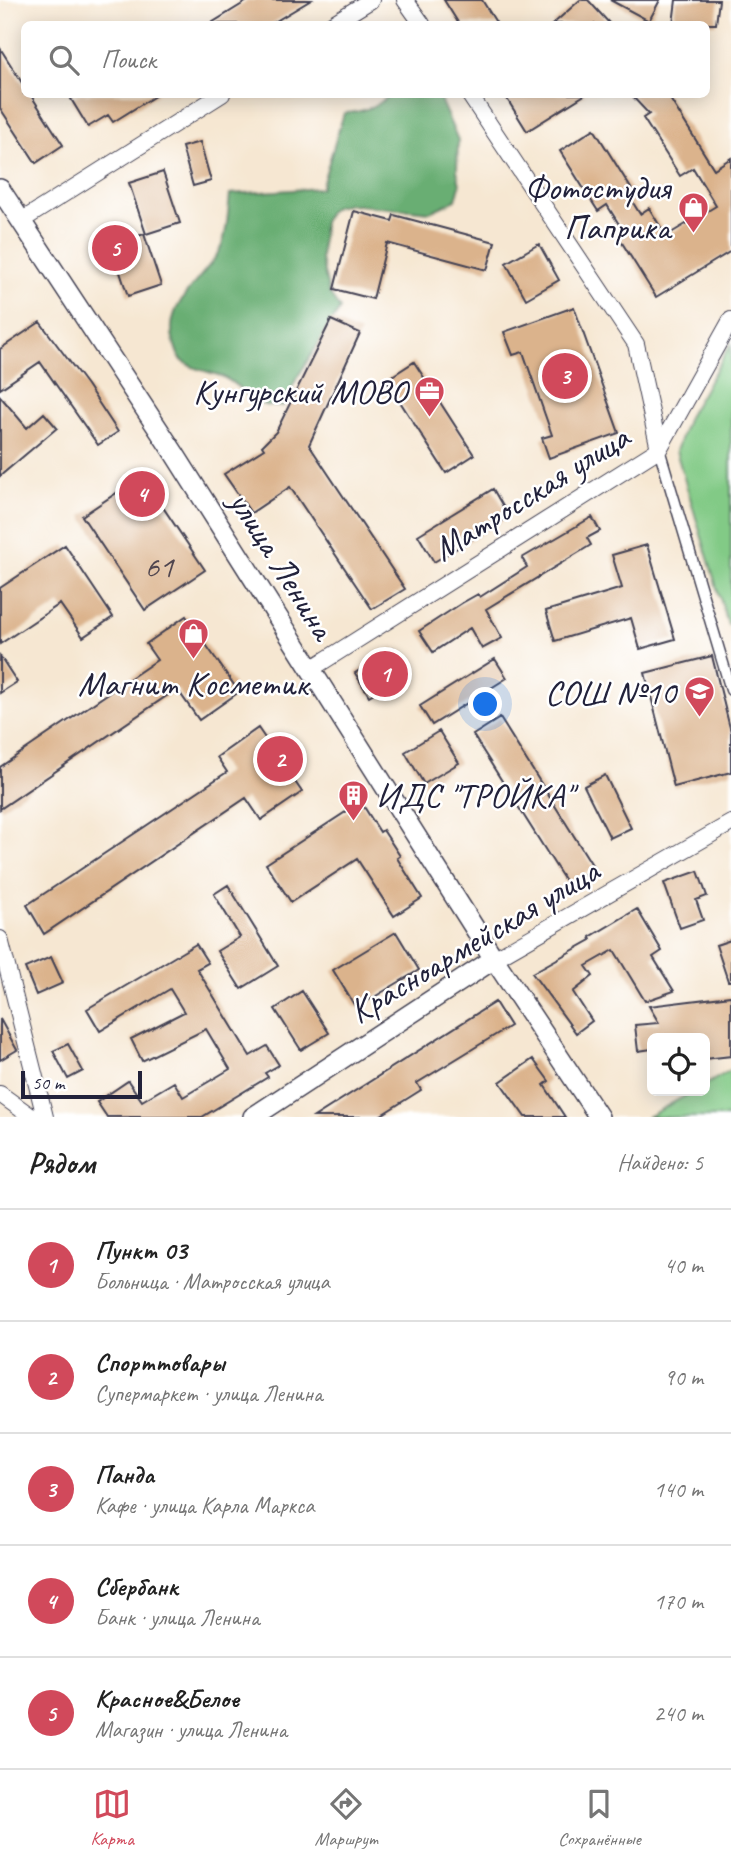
<!DOCTYPE html>
<html lang="ru">
<meta charset="utf-8">
<style>
:root{--surface:#fff;--page:#f6f6f6;--text:#222;--muted:#767676;--line:#e0e0e0;--accent:#d1495b}
body{margin:0;font-family:Caveat,sans-serif;background:var(--page);color:var(--text)}
.controls{position:absolute;right:21px;bottom:21px;display:grid;overflow:hidden;border-radius:10px;box-shadow:0 4px 18px #0003}
.controls button{width:63px;height:63px;display:grid;place-items:center;padding:0;border:0;border-bottom:2px solid var(--line);background:var(--surface);color:var(--text);font:35px sans-serif}
.scale{position:absolute;left:21px;bottom:18px;width:121px;box-sizing:border-box;padding-left:7px;border:4px solid #22223b;border-top:0;font-size:19px;line-height:24px;white-space:nowrap;color:#22223b;-webkit-text-stroke:5px #fff;paint-order:stroke}
.you{position:absolute;left:486px;top:705px;width:24px;height:24px;margin:-18px;border:5px solid #fff;border-radius:50%;background:#1a73e8;box-shadow:0 0 0 10px #1a73e833}
.badge{display:grid;place-items:center;width:46px;height:46px;border-radius:50%;background:var(--accent);color:#fff;font-size:23px;font-weight:700}
.pin{position:absolute;translate:-50% -50%;border:4px solid #fff;box-shadow:0 2px 7px #0006}
.list{margin:0;padding:0;list-style:none}
h2{display:flex;justify-content:space-between;align-items:center;height:91px;margin:0;padding:0 28px;font-size:30px}
h2 small{font-size:23px;font-weight:400;color:var(--muted)}
.list li{display:grid;grid-template-columns:46px 1fr auto;gap:21px;align-items:center;box-sizing:border-box;height:112px;padding:0 28px;border-top:2px solid var(--line)}
.list b{display:block;font-size:26px;white-space:nowrap}
.list p{margin:0;font-size:23px;white-space:nowrap;color:var(--muted)}
.list em{font-size:23px;font-style:normal;color:var(--muted)}
.icon{flex:none;width:38px;height:38px;fill:none;stroke:currentColor;stroke-width:2;stroke-linecap:round;stroke-linejoin:round}
.map{position:relative;flex:none;width:731px;height:1117px;overflow:hidden}
.search{position:absolute;background:var(--surface);box-shadow:0 4px 18px #0003;left:21px;right:21px;top:21px;height:77px;display:flex;align-items:center;gap:18px;box-sizing:border-box;padding:0 24px;border-radius:10px;color:var(--muted);font-size:26px}
.sheet{height:651px;background:var(--surface)}
nav{display:flex;justify-content:space-around;align-items:center;box-sizing:border-box;height:98px;border-top:2px solid var(--line);background:var(--surface);font-size:19px;color:var(--muted)}
nav a{display:grid;justify-items:center;gap:4px}
nav .on{color:var(--accent)}
.map>svg:first-child{display:block}
.green{fill:#82ca86;stroke:#527660;stroke-width:2}
.forest{fill:#69ae73;stroke:#466857;stroke-width:2}
.building{fill:#dbb38c}
.lines{fill:none;stroke-linecap:round;stroke-linejoin:round}
.pedestrian-casing{stroke:#424052;stroke-width:13}
.minor-casing{stroke:#424052;stroke-width:18}
.tertiary-casing{stroke:#424052;stroke-width:22}
.pedestrian{stroke:#fff;stroke-width:10}
.minor{stroke:#fff;stroke-width:16}
.tertiary{stroke:#fff;stroke-width:19}
.labels{text-anchor:middle;dominant-baseline:central;stroke-width:5;stroke-linejoin:round;paint-order:stroke}
.number-label{font-size:32px;fill:#50464f}
.poi-label{font-size:35px;fill:#22223b;stroke:#fff;text-anchor:end}
.street-label{font-size:35px;fill:#22223b;stroke:#fff}
</style>
<div class="map">
<svg width="731" height="1117" viewBox="0 0 731 1117">
<rect width="100%" height="100%" fill="#fff"/>
<filter id="ink" filterUnits="userSpaceOnUse"><feTurbulence type="fractalNoise" baseFrequency=".0143" numOctaves="2"/><feDisplacementMap in="SourceGraphic" scale="14" xChannelSelector="R" yChannelSelector="G"/><feConvolveMatrix kernelMatrix="1 2 1 2 8 2 1 2 1" color-interpolation-filters="sRGB"/></filter>
<filter id="wash" filterUnits="userSpaceOnUse"><feTurbulence type="fractalNoise" baseFrequency=".00686" numOctaves="4" result="noise"/><feDisplacementMap in="SourceGraphic" scale="28" xChannelSelector="R" yChannelSelector="G"/><feGaussianBlur stdDeviation="1.57" result="paint"/><feColorMatrix in="noise" values="0 0 0 0 0 0 0 0 0 0 0 0 0 0 0 0 0 1.4 0 .05"/><feComposite in="paint" operator="in"/></filter>
<g filter="url(#wash)">
<rect width="100%" height="100%" fill="#f6e7d2"/>
<path class="green" d="M731,344V623L728,625L676,451L688,417Z
M731,1070V1117H647L694,1091H705V1085Z"/>
<path class="forest" d="M390,95H438L458,140L457,170L460,185L456,200L430,212L347,204L332,208L323,222L321,259L329,293L340,309L297,378L283,406C249,409 248,389 223,377C210,371 190,370 180,358C177,354 176,348 174,343C161,300 211,277 223,242C228,227 228,209 230,194L321,188L344,113C363,112 376,107 390,95Z"/>
<g id="blocks">
<path class="building" d="M249,0H311L271,24H210Z
M444,0H482L497,24H459Z
M580,0H588L610,24H553Z
M610,0H660L649,21Z
M676,0H719L716,24H673Z
M0,48L24,86V94H30L63,145L36,163L0,108Z
M79,94H158L113,122L108,115L88,127L71,99Z
M504,94H586L527,131Z
M630,94H667L714,169L731,158V251L656,297L614,230L620,226L607,205L598,211L560,151L594,129L632,190L627,193L640,214L649,208L666,236L716,206L693,168L680,176L643,118L649,114Z
M200,142L211,181L193,186L182,147Z
M163,172L180,223L146,234L129,183Z
M354,211L392,221L394,215L495,242L487,270L387,243L373,299L334,289Z
M144,234L161,285L128,296L111,245Z
M539,244L559,280L526,299L506,263Z
M574,307L619,433L549,458L542,438L552,435L523,352L513,355L504,332Z
M331,320L360,333L309,445L405,589L372,609L290,487L251,513L224,474L264,449L262,446L276,432Z
M40,322L87,385L118,432L98,445L40,362L0,389V349Z
M414,362L474,455L446,473L386,380Z
M0,396L27,428L44,413L57,428L0,476Z
M142,476L205,570L145,610L82,516Z
M493,489L509,517L434,562L418,535Z
M592,517L600,531L587,538L591,545L486,609L502,638L482,649L470,628L433,652L419,631L462,603L478,594L480,597L527,567L522,558Z
M65,545L113,617L83,637L60,604L0,644V588Z
M647,545L675,639L640,649L631,618L555,641L546,611L622,588L612,555Z
M186,616L239,692L199,720L177,689L0,809V767L157,660L146,644Z
M394,648L409,672L369,696L355,673Z
M0,656L17,682L0,693Z
M712,656L731,732V772L674,787L645,673Z
M495,659L507,678L432,725L420,706Z
M500,718L594,868L567,884L473,735Z
M258,728L302,792L261,820L246,798L44,934L27,905L227,772L217,757Z
M439,731L459,763L424,784L405,752Z
M605,775L631,828L610,838L584,786Z
M361,802L380,832L383,830L400,856L397,858L422,898L394,916L357,859L291,902L266,864Z
M698,871L707,896L696,900L703,920L680,928L664,883Z
M228,885L278,966L241,989L217,951L240,937L214,894Z
M637,909L662,951L653,957L674,991L645,1001L614,950L586,966L593,976L573,992L592,1021L576,1033L532,973L591,940L590,937Z
M396,932L419,970L356,1008L333,970Z
M731,940V981H728L716,945Z
M196,944L208,963L197,969L250,1056L267,1046L279,1065L265,1073L268,1077L202,1117H107L97,1102L128,1081L142,1101L174,1082L183,1097L230,1069L206,1029L142,1061L131,1039L184,1012L170,989L100,1031L87,1009Z
M51,957L63,983L36,995L25,968Z
M302,991L329,1033L301,1050L275,1009Z
M731,996V1056L705,1059V1038H652V1049L638,1051L635,1025L659,1023L649,1006Z
M495,1002L510,1026L417,1083L421,1090L378,1117H314Z
M0,1019L17,1050L0,1060Z
M68,1044L83,1071L68,1079L53,1051Z
M533,1059L549,1081L544,1085L565,1117H525L500,1082Z"/>
</g>
</g>
<g filter="url(#ink)">
<use href="#blocks" fill-opacity="0" stroke="#424052" stroke-width="2"/>
<g class="lines">
<defs>
<path id="pedestrian" d="M659,449L731,690"/>
<path id="minor" d="M405,0L422,24
M332,24L371,0
M469,94L636,344L659,449
M21,221L222,94
M311,669L659,449L731,320
M0,939L45,1117
M494,959L731,823
M0,1094L32,1117"/>
<path id="tertiary" d="M0,189L174,453L494,959L599,1117
M253,1117L494,959"/>
</defs>
<use href="#pedestrian" class="pedestrian-casing"/>
<use href="#minor" class="minor-casing"/>
<use href="#tertiary" class="tertiary-casing"/>
<use href="#pedestrian" class="pedestrian"/>
<use href="#minor" class="minor"/>
<use href="#tertiary" class="tertiary"/>
</g>
</g>
<defs>
<symbol id="shop-pin" viewBox="-11 -11 22 30"><path d="M0 17L-7.5 6A9.5 9.5 0 1 1 7.5 6Z" fill="#d1495b" stroke="#fff"/><path d="M-5-2.5h2.3a2.7 3.5 0 0 1 5.4 0H5L5.5 6h-11ZM-1.5-2.5h3a1.5 2.3 0 0 0-3 0Z" fill="#fff"/></symbol>
<symbol id="office-pin" viewBox="-11 -11 22 30"><path d="M0 17L-7.5 6A9.5 9.5 0 1 1 7.5 6Z" fill="#d1495b" stroke="#fff"/><path d="M-6-3h4V-5.5h4V-3h4V5H-6ZM-1-4.5V-3h2v-1.5ZM-6 0V1H6V0Z" fill="#fff"/></symbol>
<symbol id="school-pin" viewBox="-11 -11 22 30"><path d="M0 17L-7.5 6A9.5 9.5 0 1 1 7.5 6Z" fill="#d1495b" stroke="#fff"/><path d="M0-5L7-2L0 1L-7-2ZM-4 1L0 2.5L4 1V4Q0 6-4 4Z" fill="#fff"/></symbol>
<symbol id="building-pin" viewBox="-11 -11 22 30"><path d="M0 17L-7.5 6A9.5 9.5 0 1 1 7.5 6Z" fill="#d1495b" stroke="#fff"/><path d="M-4-6H4V6H1V3H-1V6H-4ZM-2.5-4.3h1.7v1.8h-1.7ZM.8-4.3h1.7v1.8H.8ZM-2.5-1h1.7V.8h-1.7ZM.8-1h1.7V.8H.8Z" fill="#fff"/></symbol>
</defs>
<g fill-rule="evenodd">
<use href="#shop-pin" x="676" y="190" width="35" height="47"/>
<use href="#office-pin" x="412" y="374" width="35" height="47"/>
<use href="#shop-pin" x="176" y="616" width="35" height="47"/>
<use href="#school-pin" x="682" y="674" width="35" height="47"/>
<use href="#building-pin" x="336" y="778" width="35" height="47"/>
</g>
<g class="labels">
<g class="number-label">
<text x="159" y="566">61</text>
</g>
<g class="poi-label">
<text x="670" y="187">Фотостудия<tspan x="670" dy="40">Паприка</tspan></text>
<text x="407" y="391">Кунгурский МОВО</text>
<text x="193" y="683" text-anchor="middle">Магнит Косметик</text>
<text x="676" y="692">СОШ №10</text>
<text x="376" y="795" text-anchor="start">ИДС "ТРОЙКА"</text>
</g>
<g class="street-label">
<text transform="translate(531 493) rotate(-32)">Матросская улица</text>
<text transform="translate(282 565) rotate(58)">улица Ленина</text>
<text transform="translate(474 941) rotate(-31)">Красноармейская улица</text>
</g>
</g>
</svg>
<div class="controls">
<button><svg class="icon" aria-label="locate" viewBox="0 0 24 24"><circle cx="12" cy="12" r="6"/><path d="M12 2v4M12 18v4M2 12h4M18 12h4"/></svg></button>
</div>
<div class="scale">50 m</div>
<div class="you"></div>
<div class="pin badge" style="left:385px;top:674px">1</div>
<div class="pin badge" style="left:280px;top:759px">2</div>
<div class="pin badge" style="left:565px;top:376px">3</div>
<div class="pin badge" style="left:142px;top:494px">4</div>
<div class="pin badge" style="left:115px;top:248px">5</div>
<div class="search"><svg class="icon" aria-label="search" viewBox="0 0 24 24"><circle cx="10" cy="10" r="6"/><path d="M15 15l6 6"/></svg>Поиск</div>
</div>
<section class="sheet">
<h2>Рядом<small>Найдено: 5</small></h2>
<ul class="list">
<li><span class="badge">1</span><div><b>Пункт 03</b><p>Больница · Матросская улица</p></div><em>40 m</em></li>
<li><span class="badge">2</span><div><b>Спорттовары</b><p>Супермаркет · улица Ленина</p></div><em>90 m</em></li>
<li><span class="badge">3</span><div><b>Панда</b><p>Кафе · улица Карла Маркса</p></div><em>140 m</em></li>
<li><span class="badge">4</span><div><b>Сбербанк</b><p>Банк · улица Ленина</p></div><em>170 m</em></li>
<li><span class="badge">5</span><div><b>Красное&amp;Белое</b><p>Магазин · улица Ленина</p></div><em>240 m</em></li>
</ul>
</section>
<nav>
<a class="on"><svg class="icon" aria-label="map" viewBox="0 0 24 24"><path d="M3 6l6-2 6 2 6-2v14l-6 2-6-2-6 2zM9 4v14M15 6v14"/></svg>Карта</a>
<a><svg class="icon" aria-label="directions" viewBox="0 0 24 24"><path d="M12 3l9 9-9 9-9-9zM9 14v-3h6M13 9l2 2-2 2"/></svg>Маршрут</a>
<a><svg class="icon" aria-label="saved" viewBox="0 0 24 24"><path d="M7 4h10v16l-5-4-5 4z"/></svg>Сохранённые</a>
</nav>
